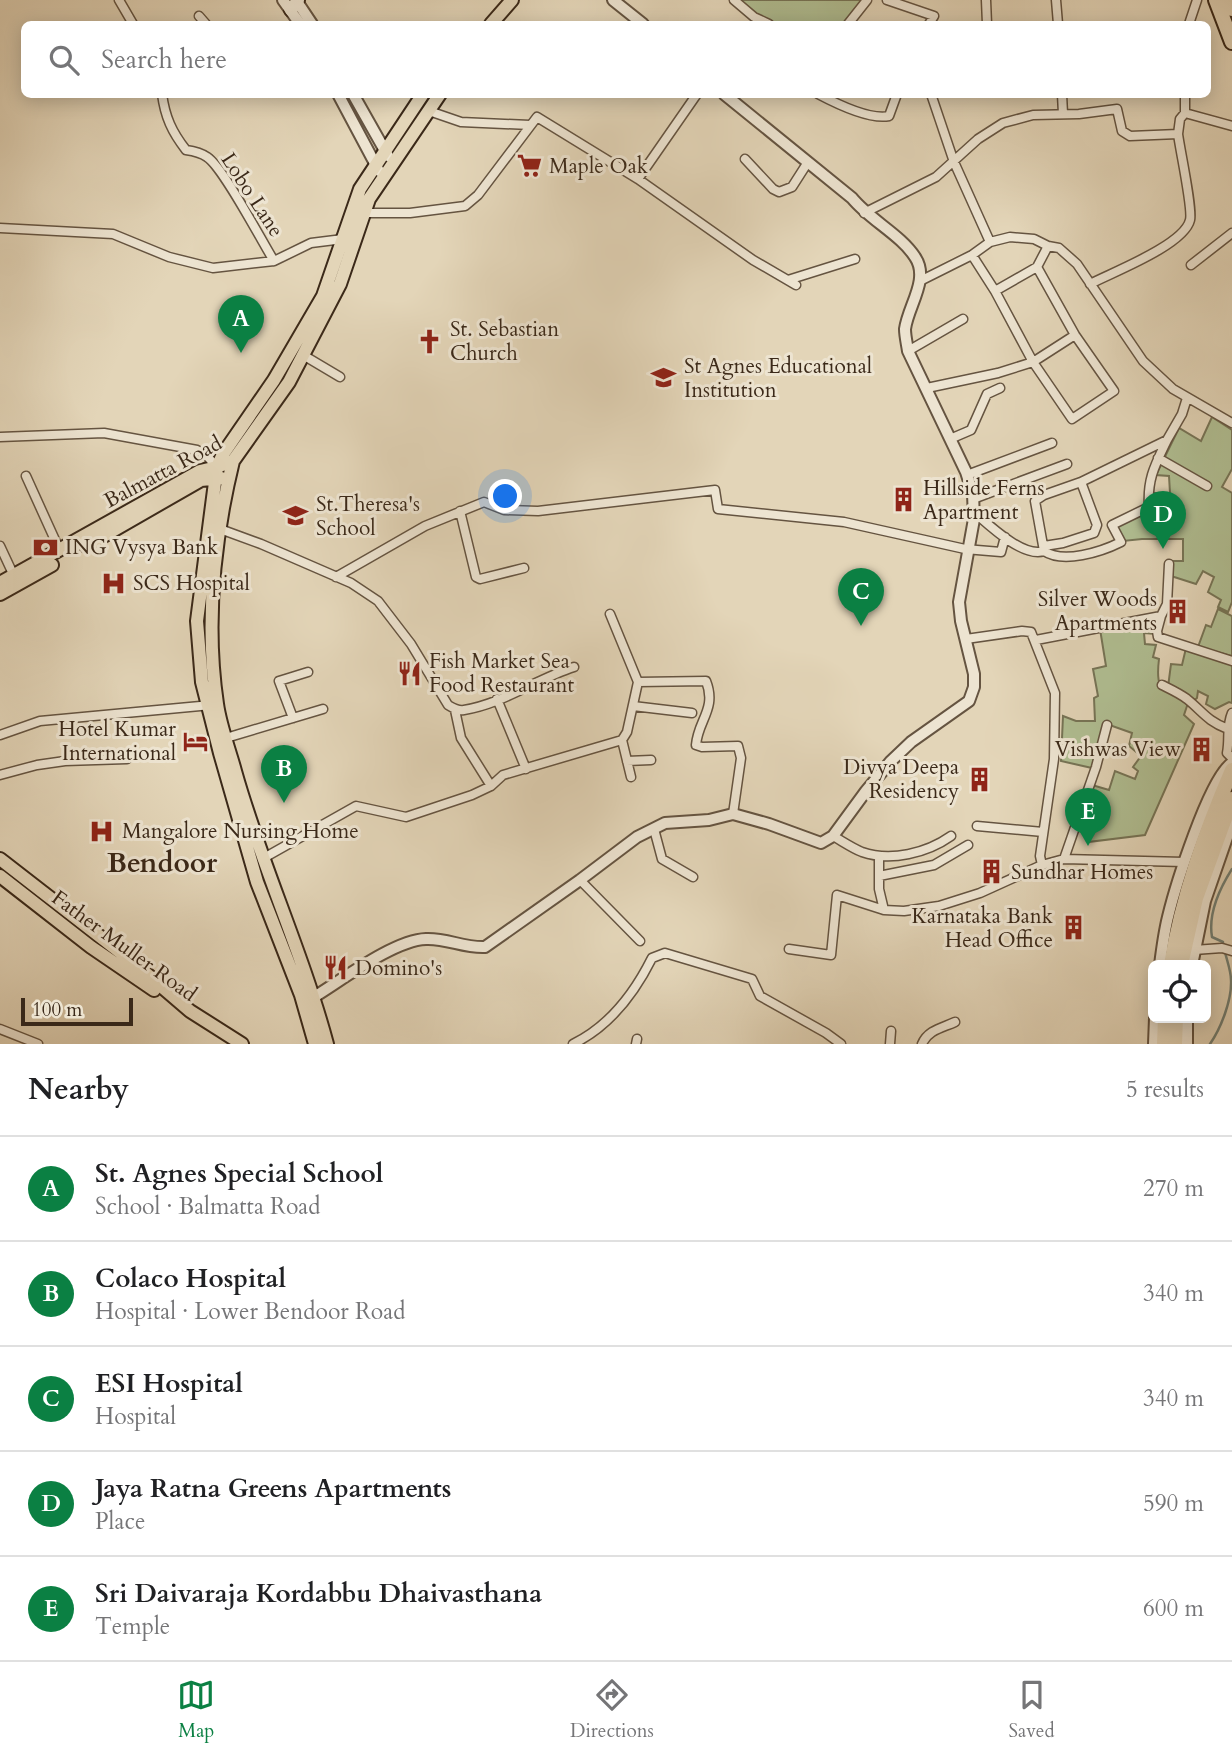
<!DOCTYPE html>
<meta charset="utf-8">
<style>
:root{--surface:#fff;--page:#f6f6f6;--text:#202124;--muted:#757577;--line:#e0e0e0;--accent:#0b8043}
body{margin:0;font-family:Cardo,serif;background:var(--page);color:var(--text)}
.controls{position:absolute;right:21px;bottom:21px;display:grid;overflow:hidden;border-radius:10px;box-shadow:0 4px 18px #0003}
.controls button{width:63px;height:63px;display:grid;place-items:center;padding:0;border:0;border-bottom:2px solid var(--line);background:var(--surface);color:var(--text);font:35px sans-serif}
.scale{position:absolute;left:21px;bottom:18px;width:112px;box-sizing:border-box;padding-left:7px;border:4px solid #3b2919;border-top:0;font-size:19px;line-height:24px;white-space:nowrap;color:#3b2919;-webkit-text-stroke:5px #ede4d1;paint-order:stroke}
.you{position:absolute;left:506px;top:497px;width:24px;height:24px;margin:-18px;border:5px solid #fff;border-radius:50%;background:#1a73e8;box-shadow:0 0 0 10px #1a73e833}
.badge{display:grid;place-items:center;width:46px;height:46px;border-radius:50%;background:var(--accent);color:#fff;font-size:23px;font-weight:700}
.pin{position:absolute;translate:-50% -58px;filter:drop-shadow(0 2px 4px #0008)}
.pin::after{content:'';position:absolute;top:37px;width:24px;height:21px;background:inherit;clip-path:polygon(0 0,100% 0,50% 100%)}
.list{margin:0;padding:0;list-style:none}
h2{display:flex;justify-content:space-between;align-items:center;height:91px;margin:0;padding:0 28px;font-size:30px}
h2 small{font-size:23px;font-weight:400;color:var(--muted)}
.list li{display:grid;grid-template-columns:46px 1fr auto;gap:21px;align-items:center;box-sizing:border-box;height:105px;padding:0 28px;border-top:2px solid var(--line)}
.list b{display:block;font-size:26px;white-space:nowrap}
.list p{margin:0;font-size:23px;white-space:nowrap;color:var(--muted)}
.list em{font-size:23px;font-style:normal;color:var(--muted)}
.icon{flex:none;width:38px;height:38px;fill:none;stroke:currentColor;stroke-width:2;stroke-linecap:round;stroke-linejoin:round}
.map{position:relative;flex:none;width:1232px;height:1044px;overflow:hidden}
.search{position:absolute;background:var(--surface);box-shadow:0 4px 18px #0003;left:21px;right:21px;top:21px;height:77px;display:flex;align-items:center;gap:18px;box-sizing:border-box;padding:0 24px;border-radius:10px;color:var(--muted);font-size:26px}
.sheet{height:616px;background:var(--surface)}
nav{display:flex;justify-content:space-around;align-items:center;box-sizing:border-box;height:98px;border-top:2px solid var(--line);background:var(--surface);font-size:19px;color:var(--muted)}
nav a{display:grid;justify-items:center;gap:4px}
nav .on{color:var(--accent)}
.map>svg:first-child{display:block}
.green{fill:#b0be92;stroke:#767456;stroke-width:2}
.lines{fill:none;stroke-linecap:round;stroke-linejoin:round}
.stream{stroke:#717f74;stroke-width:2.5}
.minor-casing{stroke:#655441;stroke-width:11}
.tertiary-casing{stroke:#655441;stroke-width:14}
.secondary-casing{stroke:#3b2919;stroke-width:16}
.primary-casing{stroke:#3b2919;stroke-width:16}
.trunk-casing{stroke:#3b2919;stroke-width:18}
.minor{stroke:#ede4d1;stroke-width:8}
.tertiary{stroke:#ede4d1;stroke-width:10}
.secondary{stroke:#ede4d1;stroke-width:12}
.primary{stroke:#e3d5b8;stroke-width:12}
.trunk{stroke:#e3d5b8;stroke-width:14}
.labels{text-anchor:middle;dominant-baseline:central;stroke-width:6;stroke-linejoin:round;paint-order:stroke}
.poi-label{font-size:21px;fill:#3b2919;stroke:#ede4d1;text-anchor:start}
.street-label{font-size:21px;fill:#3b2919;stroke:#ede4d1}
.district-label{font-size:28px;font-weight:bold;fill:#3b2919;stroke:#ede4d1}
</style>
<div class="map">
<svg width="1232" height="1044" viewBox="0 0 1232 1044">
<rect width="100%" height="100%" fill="#e3d5b8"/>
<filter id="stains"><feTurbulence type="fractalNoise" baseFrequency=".00286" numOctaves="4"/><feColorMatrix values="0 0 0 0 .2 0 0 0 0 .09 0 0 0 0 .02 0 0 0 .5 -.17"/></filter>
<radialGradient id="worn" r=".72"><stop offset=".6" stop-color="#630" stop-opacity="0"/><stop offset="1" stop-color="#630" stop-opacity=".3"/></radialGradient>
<path class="green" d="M739,0H865L852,12L846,24H775L759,17Z
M1212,417L1232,430V469L1222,487L1232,493V602L1228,612L1218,607L1221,600L1208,592L1214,577L1203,571L1196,584L1171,576L1172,561H1183V539H1142L1123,541L1114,526L1151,508V493H1170L1169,476L1156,475L1179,428L1201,441Z
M1218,609L1232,616V656L1198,647L1206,625L1211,627Z
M1158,619L1155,634L1144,633L1145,644L1156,645L1153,657L1159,659C1155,692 1162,688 1188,703L1184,715L1194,724L1145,835L1088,842V834L1092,833V821H1079L1092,785L1109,790L1115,771L1135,779L1138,771L1133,767L1141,756L1129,746L1132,733L1104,723L1092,768L1061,761L1063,716L1076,721H1095L1094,698L1098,696L1093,669L1106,666L1100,629Z
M1186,648L1232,662V703L1229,702L1215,709L1206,704L1208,696L1198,691L1197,698L1192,702L1168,687L1171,664L1182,665Z"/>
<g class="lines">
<path class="stream" d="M1223,945V942L1212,937C1208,914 1220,888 1232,869
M1210,1044C1221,1028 1232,1000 1231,980C1231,971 1227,961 1225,952"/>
<defs>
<path id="minor" d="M119,0L133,24
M734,0L754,17L769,24
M887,0L934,16L929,24
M986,0L987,24
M1056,0L1058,24
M199,16L206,24
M848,24L867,0
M1189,24L1197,0
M162,94C165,117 172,132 186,150C193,151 200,152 207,157C223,167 261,240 274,261L311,243L343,239
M818,94C835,103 870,120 889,116L897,94
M931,94L954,162L990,242
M1062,94L1063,114
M429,111L461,122L530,125
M1185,113V94
M745,159L773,189L779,192L792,187L808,162
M638,179L697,94
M363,213H410L465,206L478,195L537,117L638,179L753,260L796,285
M864,213L936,177L978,139L1003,123L1033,115L1079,114L1117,109L1122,131L1130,136L1178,134L1180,119L1185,113L1232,126
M0,228L113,234L169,257L213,268L274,261
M972,255L995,291L1033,362L1072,419L1114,391L1075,335L1037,267L1048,246
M1191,265L1232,233
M788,280L855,259
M920,281L972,255L990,242L1010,237L1034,239L1048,246L1059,248L1077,264L1143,361L1173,389L1232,423
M1090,284C1113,272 1184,245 1190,220C1193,209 1180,150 1178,134
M995,291L1037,267
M908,351L963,319
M303,355L340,377
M927,388L998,373L1033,362L1075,335
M0,437L104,433L197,450L206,455L217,467
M950,439L971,430L987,394L1000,388
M1158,458L1207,486
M967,475L1052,443
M26,476L60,551
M973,499L1067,464
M460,511L476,577L480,579L524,568
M974,512C989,525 1023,558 1044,551L1035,501L1044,495L1081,482L1167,440L1182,414L1187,398
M220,529L261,544L351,583L378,601L411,644L448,705C453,708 457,711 464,710C502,704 537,679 574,667
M0,546L14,576
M1044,546L1063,543L1094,533L1097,525L1081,482
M1044,551C1063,564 1101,552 1121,542L1112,525L1149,507C1147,479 1155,465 1167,440
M336,577L425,526L484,502L504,510L538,511L715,490L718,509L844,522L965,549L1001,552L1005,537
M1161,616L1157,631L1158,637L1232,661
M966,639L1022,631L1031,632L1055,693L1054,759L1040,856L1042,865
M1036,640L1161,616L1167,604L1169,564
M638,682L706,681C717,709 698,720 696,745L702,747L738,746L741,758L733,814
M1162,685C1170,689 1179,693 1187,699C1202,711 1207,721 1228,729
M497,699L526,769
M633,706L692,713
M455,710L461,738L491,786
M1232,713C1226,727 1230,738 1227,753L1232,758
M293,718L279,681L308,672
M0,735L40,721L211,705
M226,738L323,709
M622,740L631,777
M627,761L651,760
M0,775L37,765L65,761L127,759
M977,826L1043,832
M654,829L662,859L693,877
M833,836C842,841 852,848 862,852C891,862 927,853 951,836
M879,856V889L884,910L904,911L939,906L980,893L1042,865L1064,859L1184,862
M262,859L356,806L406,817L472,795L491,786L503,775L622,740L627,732L638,682L610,614
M1064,859L1096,767L1107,725
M879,876L934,865L968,845
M580,880L640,941
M789,949L831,955L837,895L884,910
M1194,950L1222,948L1232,951
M0,1029L38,1044
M573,1044C610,1026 634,994 652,958L665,953L752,979L760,996L826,1033L841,1044
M636,1044L637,1039
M890,1044L891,1031
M922,1044C928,1030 942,1028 955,1022"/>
<path id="tertiary" d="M283,0L300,24
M296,0L312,24
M613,0L643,24
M338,94L379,171
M353,94L388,156
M1160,965C1162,949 1164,933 1168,917C1175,888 1209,778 1232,763
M1192,965L1205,901L1232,823
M305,999L314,997C342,980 394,940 426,939C447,938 463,948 485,947L580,880L637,837L665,823L709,820L733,814L769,824L821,843L833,836L866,791L891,761L911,742L969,701L974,687V674L961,621L959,602L974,519L973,494L966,472L908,351C907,344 905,336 905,329C908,306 930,279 915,257C901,235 870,220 852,198L724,94
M1154,1044L1155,1018
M1187,1044V1018"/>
<path id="secondary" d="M291,10L298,0"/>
<path id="primary" d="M491,24L512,0
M233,461C214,539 205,623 217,704C220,726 229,749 235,771C261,864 302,951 327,1044
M86,546L201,480L221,478
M0,583L200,471L217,467L233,461L289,382L340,284L369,199L440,94
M0,594L52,565
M0,859L134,963L190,1011L242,1044
M0,876L91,947L154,990
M315,1044L301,995L257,882L220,753L202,682L197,621L217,467L223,454L274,380L323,296L360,189L423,94"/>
<path id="trunk" d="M1216,0L1232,42
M1229,0L1232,9
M1171,965C1182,897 1205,833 1232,770
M1181,965L1196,898L1232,799
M1164,1044L1165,1018
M1175,1044L1176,1018"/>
</defs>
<use href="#minor" class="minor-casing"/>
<use href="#tertiary" class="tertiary-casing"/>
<use href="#secondary" class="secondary-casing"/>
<use href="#primary" class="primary-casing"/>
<use href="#trunk" class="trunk-casing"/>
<use href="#minor" class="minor"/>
<use href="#tertiary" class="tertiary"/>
<use href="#secondary" class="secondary"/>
<use href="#primary" class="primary"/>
<use href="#trunk" class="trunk"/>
</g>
<defs>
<symbol id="supermarket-bare" viewBox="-9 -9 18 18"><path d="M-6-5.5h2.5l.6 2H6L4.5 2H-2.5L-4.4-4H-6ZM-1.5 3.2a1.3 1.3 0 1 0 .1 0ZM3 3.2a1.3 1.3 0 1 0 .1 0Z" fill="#8f2418" stroke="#ede4d1" stroke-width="2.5" paint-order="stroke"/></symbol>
<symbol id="church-bare" viewBox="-9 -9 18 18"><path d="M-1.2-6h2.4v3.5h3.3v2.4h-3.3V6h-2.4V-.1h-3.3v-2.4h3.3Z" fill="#8f2418" stroke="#ede4d1" stroke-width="2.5" paint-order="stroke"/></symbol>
<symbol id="school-bare" viewBox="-9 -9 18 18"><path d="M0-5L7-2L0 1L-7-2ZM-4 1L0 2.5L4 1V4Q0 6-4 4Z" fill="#8f2418" stroke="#ede4d1" stroke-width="2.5" paint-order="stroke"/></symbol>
<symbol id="building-bare" viewBox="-9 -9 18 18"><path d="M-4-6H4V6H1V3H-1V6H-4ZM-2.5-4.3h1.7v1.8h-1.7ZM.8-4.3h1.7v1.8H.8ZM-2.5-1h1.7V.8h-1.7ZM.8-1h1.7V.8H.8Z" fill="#8f2418" stroke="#ede4d1" stroke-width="2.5" paint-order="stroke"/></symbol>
<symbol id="bank-bare" viewBox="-9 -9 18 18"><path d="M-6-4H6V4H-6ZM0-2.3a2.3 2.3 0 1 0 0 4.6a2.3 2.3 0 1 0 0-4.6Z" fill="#8f2418" stroke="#ede4d1" stroke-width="2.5" paint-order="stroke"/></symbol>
<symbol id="hospital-bare" viewBox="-9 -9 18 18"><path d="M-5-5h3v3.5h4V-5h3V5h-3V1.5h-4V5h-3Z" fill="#8f2418" stroke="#ede4d1" stroke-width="2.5" paint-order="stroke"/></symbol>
<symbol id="restaurant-bare" viewBox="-9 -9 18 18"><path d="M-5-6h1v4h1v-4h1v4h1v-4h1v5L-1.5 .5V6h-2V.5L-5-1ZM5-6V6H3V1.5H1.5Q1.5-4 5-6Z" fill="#8f2418" stroke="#ede4d1" stroke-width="2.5" paint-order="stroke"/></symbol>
<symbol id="hotel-bare" viewBox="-9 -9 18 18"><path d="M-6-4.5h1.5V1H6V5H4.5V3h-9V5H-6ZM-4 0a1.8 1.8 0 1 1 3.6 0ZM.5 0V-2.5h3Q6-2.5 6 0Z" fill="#8f2418" stroke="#ede4d1" stroke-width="2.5" paint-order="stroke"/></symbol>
</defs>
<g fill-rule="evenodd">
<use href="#supermarket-bare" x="512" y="148" width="35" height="35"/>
<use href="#church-bare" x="412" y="324" width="35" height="35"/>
<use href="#school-bare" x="646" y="360" width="35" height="35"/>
<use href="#building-bare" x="886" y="482" width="35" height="35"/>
<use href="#school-bare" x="278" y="498" width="35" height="35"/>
<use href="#bank-bare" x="28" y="530" width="35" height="35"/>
<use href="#hospital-bare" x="96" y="566" width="35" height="35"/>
<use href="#building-bare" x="1160" y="594" width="35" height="35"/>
<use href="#restaurant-bare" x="392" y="656" width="35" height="35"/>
<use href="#hotel-bare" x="178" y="724" width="35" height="35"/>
<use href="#building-bare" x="1184" y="732" width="35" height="35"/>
<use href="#building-bare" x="962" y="762" width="35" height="35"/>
<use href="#hospital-bare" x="84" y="814" width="35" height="35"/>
<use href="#building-bare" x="974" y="854" width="35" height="35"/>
<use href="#building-bare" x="1056" y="910" width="35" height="35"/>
<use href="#restaurant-bare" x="318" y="950" width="35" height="35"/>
</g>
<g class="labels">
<g class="poi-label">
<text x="549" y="166">Maple Oak</text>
<text x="450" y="329">St. Sebastian<tspan x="450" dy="24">Church</tspan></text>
<text x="684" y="366">St Agnes Educational<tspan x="684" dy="24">Institution</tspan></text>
<text x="923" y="488">Hillside Ferns<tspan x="923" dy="24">Apartment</tspan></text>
<text x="316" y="504">St.Theresa's<tspan x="316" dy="24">School</tspan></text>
<text x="65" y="547">ING Vysya Bank</text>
<text x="133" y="583">SCS Hospital</text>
<text x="1157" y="599" text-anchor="end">Silver Woods<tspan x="1157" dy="24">Apartments</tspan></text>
<text x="429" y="661">Fish Market Sea<tspan x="429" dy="24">Food Restaurant</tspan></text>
<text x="176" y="729" text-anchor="end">Hotel Kumar<tspan x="176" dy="24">International</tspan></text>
<text x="1181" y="749" text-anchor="end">Vishwas View</text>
<text x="959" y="767" text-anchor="end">Divya Deepa<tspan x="959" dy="24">Residency</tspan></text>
<text x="122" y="831">Mangalore Nursing Home</text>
<text x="1011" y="872">Sundhar Homes</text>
<text x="1053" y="916" text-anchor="end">Karnataka Bank<tspan x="1053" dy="24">Head Office</tspan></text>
<text x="355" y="968">Domino's</text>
</g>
<g class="street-label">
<text transform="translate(252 195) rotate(57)">Lobo Lane</text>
<text transform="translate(163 472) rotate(-28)">Balmatta Road</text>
<text transform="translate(124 946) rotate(36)">Father Muller Road</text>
</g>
<g class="district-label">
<text x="162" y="863">Bendoor</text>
</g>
</g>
<rect width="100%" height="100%" filter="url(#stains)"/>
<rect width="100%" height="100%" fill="url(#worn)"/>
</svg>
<div class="controls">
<button><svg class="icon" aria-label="locate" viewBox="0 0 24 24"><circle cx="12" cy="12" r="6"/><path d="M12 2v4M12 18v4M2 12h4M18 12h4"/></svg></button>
</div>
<div class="scale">100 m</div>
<div class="you"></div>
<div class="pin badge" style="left:241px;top:353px">A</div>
<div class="pin badge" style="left:284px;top:803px">B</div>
<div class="pin badge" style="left:861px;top:626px">C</div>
<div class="pin badge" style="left:1163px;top:549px">D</div>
<div class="pin badge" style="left:1088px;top:846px">E</div>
<div class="search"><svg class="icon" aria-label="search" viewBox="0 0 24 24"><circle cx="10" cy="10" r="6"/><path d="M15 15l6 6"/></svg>Search here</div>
</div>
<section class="sheet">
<h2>Nearby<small>5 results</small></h2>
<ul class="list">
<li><span class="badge">A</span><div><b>St. Agnes Special School</b><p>School · Balmatta Road</p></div><em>270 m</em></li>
<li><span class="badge">B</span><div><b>Colaco Hospital</b><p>Hospital · Lower Bendoor Road</p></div><em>340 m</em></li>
<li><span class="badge">C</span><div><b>ESI Hospital</b><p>Hospital</p></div><em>340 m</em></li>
<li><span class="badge">D</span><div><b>Jaya Ratna Greens Apartments</b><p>Place</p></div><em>590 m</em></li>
<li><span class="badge">E</span><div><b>Sri Daivaraja Kordabbu Dhaivasthana</b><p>Temple</p></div><em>600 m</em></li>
</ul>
</section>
<nav>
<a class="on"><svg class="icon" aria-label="map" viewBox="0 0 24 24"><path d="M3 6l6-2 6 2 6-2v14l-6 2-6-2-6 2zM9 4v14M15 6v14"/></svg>Map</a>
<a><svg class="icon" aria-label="directions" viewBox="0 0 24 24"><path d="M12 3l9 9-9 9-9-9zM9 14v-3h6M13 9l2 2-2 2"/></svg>Directions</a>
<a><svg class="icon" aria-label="saved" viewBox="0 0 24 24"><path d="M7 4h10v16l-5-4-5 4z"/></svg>Saved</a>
</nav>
